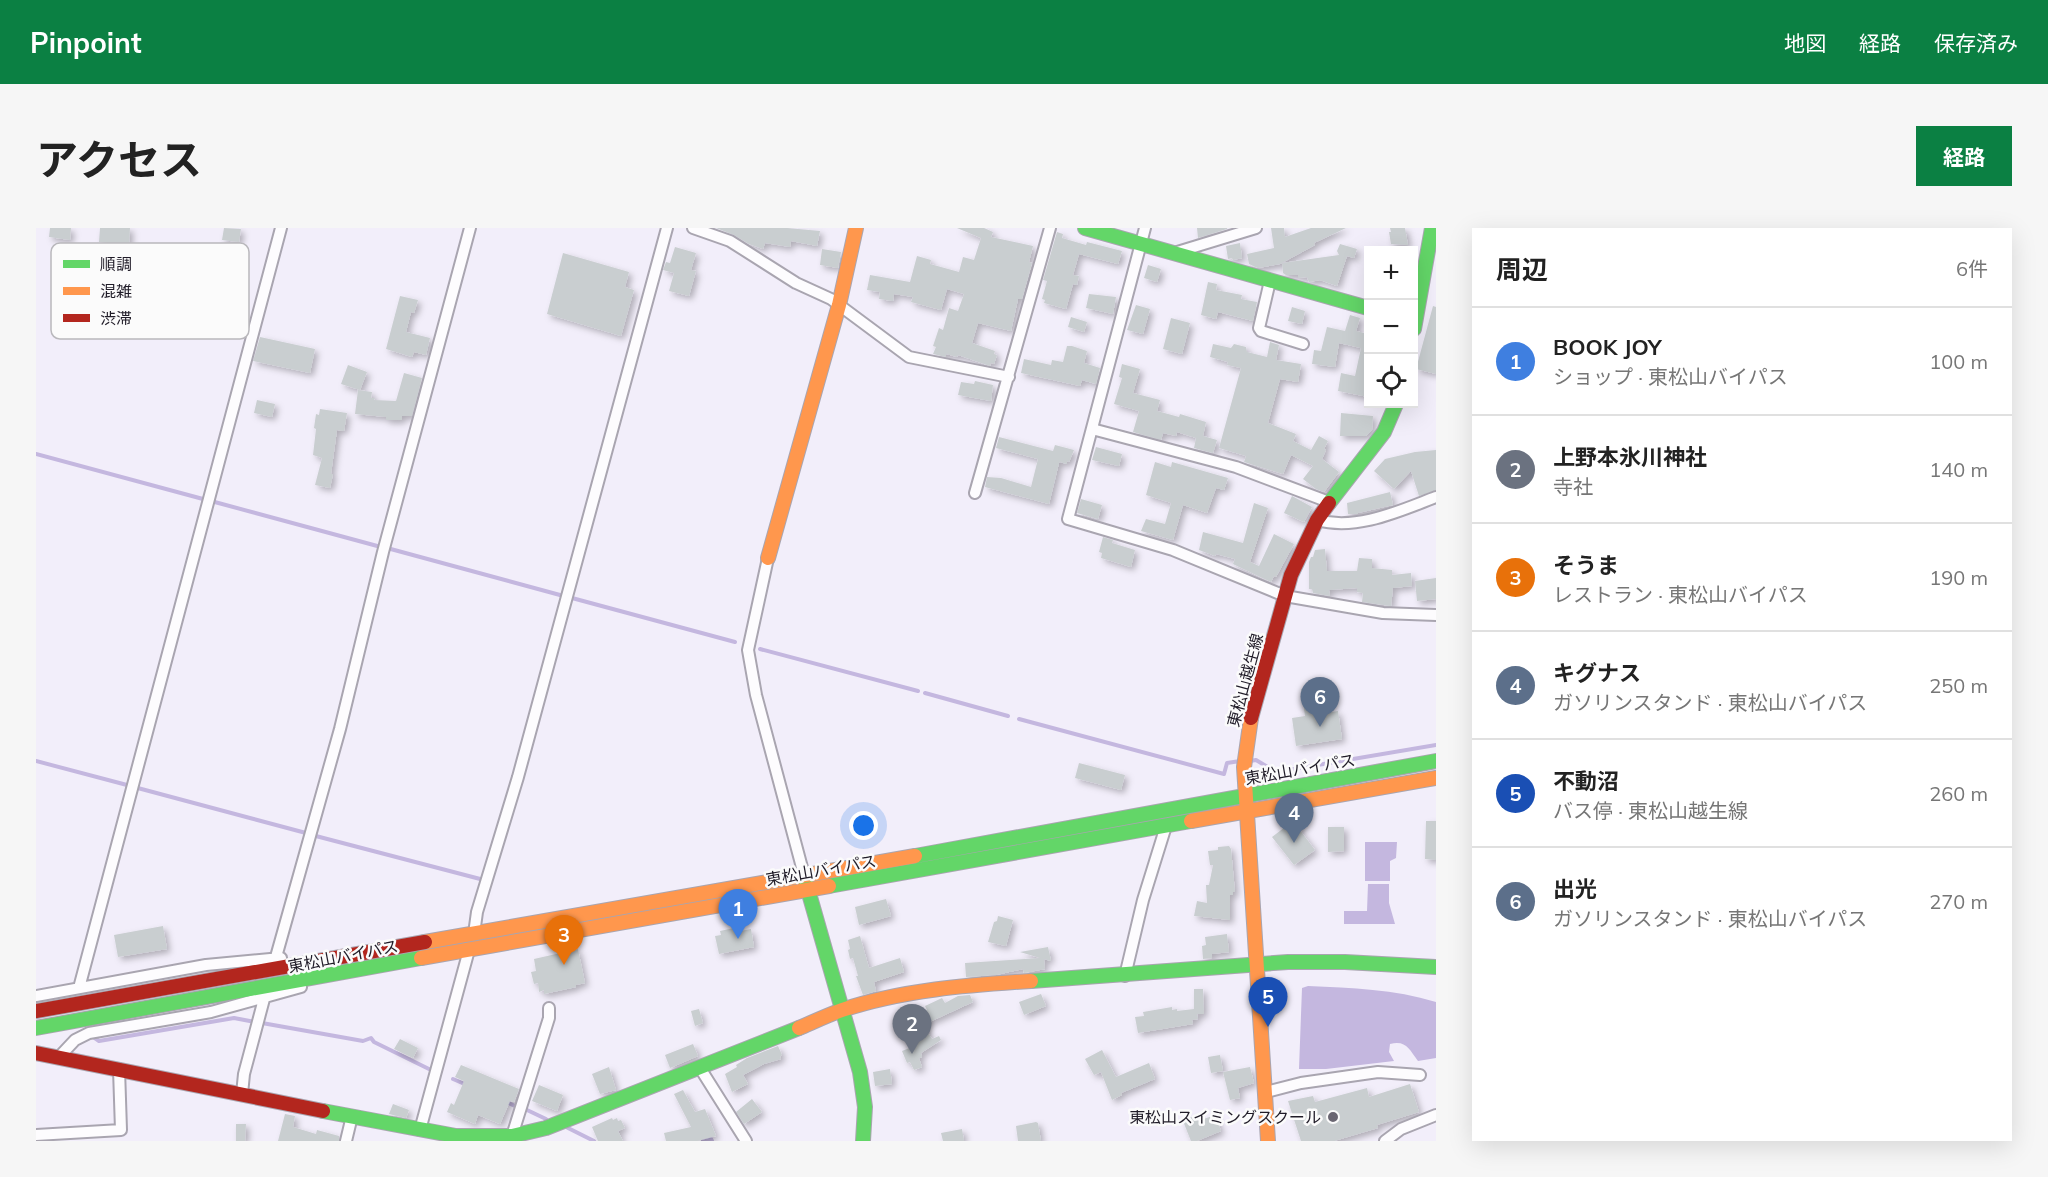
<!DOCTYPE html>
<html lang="ja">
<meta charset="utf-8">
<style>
:root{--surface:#fff;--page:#f6f6f6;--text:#222;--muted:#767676;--line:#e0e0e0;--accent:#0b8043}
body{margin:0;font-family:Mulish,"Noto Sans JP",sans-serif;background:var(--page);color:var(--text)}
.controls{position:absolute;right:18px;top:18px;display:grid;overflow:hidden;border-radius:0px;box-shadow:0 6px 24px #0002}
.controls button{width:54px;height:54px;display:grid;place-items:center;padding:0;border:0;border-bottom:2px solid var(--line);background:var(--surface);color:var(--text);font:30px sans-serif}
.you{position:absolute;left:828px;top:598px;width:21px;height:21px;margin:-15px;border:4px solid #fff;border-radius:50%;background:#1a73e8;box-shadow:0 0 0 9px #1a73e833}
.badge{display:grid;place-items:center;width:39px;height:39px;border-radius:50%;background:var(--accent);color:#fff;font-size:20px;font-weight:700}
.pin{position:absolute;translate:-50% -50px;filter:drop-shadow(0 2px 3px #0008)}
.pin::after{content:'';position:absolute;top:32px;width:21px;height:18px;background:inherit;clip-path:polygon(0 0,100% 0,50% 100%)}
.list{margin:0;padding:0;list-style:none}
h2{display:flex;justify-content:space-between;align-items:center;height:78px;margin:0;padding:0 24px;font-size:26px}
h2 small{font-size:20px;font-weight:400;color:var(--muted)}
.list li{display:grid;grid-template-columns:39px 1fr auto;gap:18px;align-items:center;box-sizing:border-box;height:108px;padding:0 24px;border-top:2px solid var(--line)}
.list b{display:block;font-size:22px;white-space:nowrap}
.list p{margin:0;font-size:20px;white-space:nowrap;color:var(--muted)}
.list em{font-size:20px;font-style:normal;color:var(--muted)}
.icon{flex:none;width:33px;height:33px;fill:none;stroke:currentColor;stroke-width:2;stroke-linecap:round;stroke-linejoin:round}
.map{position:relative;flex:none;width:1400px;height:913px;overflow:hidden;border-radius:0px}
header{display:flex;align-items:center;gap:36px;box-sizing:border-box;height:84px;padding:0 30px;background:var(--accent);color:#fff}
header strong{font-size:28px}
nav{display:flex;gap:33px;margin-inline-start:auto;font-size:21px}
.intro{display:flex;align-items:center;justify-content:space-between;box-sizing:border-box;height:144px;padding:0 36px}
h1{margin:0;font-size:42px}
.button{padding:15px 27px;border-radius:0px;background:var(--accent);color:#fff;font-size:21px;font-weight:700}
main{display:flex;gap:36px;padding:0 36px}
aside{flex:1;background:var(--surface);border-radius:0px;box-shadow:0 6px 24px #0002}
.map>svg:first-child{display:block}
.water{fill:#c4b7df}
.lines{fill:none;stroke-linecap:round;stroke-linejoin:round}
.stream{stroke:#c4b7df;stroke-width:4}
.building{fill:#c9ced0;filter:url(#shadow)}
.street-casing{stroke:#a9a5b0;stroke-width:14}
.fast-casing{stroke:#a9a5b0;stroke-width:16}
.slow-casing{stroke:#a9a5b0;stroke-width:16}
.jam-casing{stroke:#a9a5b0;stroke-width:16}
.street{stroke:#fdfcfe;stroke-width:10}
.fast{stroke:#63d668;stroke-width:14}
.slow{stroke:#ff974d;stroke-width:14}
.jam{stroke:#b3261e;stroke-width:14}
.poi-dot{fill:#6a6672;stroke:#fbfbfb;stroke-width:2}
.labels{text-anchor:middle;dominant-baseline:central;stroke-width:5;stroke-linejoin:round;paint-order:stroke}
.street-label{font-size:16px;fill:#201c28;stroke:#fbfbfb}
.poi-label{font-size:16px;fill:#201c28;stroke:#fbfbfb;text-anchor:end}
.key{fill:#fbfbfb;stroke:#b9b8bc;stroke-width:1.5}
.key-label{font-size:16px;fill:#201c28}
</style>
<header>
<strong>Pinpoint</strong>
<nav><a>地図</a><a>経路</a><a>保存済み</a></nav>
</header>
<div class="intro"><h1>アクセス</h1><a class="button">経路</a></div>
<main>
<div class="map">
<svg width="1400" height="913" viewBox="0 0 1400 913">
<defs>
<filter id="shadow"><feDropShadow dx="3.5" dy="3.5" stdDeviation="3" flood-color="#0004"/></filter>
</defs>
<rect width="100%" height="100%" fill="#f2eefa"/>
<path class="water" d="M1329,614H1361L1360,630L1354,633V653H1329Z
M1332,656H1353V675L1359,696H1308V683H1331Z
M1272,758C1316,760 1358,761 1400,774V830L1382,833C1373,821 1370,812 1354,816L1353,824L1358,833L1290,841H1263L1266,760Z"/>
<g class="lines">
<path class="stream" d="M0,226L167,271
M175,273L345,319
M351,320L524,367
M536,370L699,414
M724,421L882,463
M889,465L972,488
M983,491L1188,546L1191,535L1204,533
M0,533L91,557
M1214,533L1220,532L1240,544L1400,517
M98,559L270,605
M276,607L448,652
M226,795L327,813L335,810L338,814L395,842
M56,808L63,813L198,790L219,794
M417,851L431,857
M468,873L479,878
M491,882L510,891
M532,900L558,913
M667,913L675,911L676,913"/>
</g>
<path class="building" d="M14,0H35L34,12L13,9Z
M64,0H94L93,17L63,14Z
M188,0L205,1L203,14L186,12Z
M680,0H751L784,3L781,18L755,13L754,19L729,15L727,21L713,16L698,7Z
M921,0H948L957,4L955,9L997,18L993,34L996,35L986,71H982L975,103L942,95L936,115L959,123L958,126L961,127L958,136L955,135L954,138L922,127L921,129L910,126V129L897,126L900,119L897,118L903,100L907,102L913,80L922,83L928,66L911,61L905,82L875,74L877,69L858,66L857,73L843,71L844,64L831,62L834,47L874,54L881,28L895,32L894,36L923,44L927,29L938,32L945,10Z
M1161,0H1191V1L1162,10Z
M1235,0H1248L1249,9L1275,0H1310L1278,15L1279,17L1244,36L1222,40L1213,36L1211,26L1238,20Z
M1354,0H1369L1372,17L1355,16L1353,4H1355Z
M1021,4L1027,6L1026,10L1050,17L1051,14L1086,23L1082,36L1043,26L1037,47L1043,48L1041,57L1037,56L1030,81L1008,75L1009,72L1006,71L1011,53L1007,52Z
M1204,15L1206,30L1197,32L1196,30L1192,31L1190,18Z
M1304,16L1321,21L1318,30L1311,28L1301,58L1284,52L1273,54L1271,49L1262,50V47H1250L1247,45L1246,35L1303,27L1301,23Z
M639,19L660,25L655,42L660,43L653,68L633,63L638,45L627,42L630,34L634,35Z
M786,21L805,24L802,40L784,37Z
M527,25L593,44L589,59L598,62L585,108L511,86Z
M1112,37L1125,41L1121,54L1108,50Z
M1172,54L1181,56L1180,62L1206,67L1205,71L1221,74L1217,93L1182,84L1180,91L1165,87Z
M1053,66L1080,69L1077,86L1050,80Z
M364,68L382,72L378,85L375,84L370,104L394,110L390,127L378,124L376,129L350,121Z
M1100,77L1114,81L1107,106L1091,102Z
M1397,78L1400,79V146L1380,141Z
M1256,79L1269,83L1266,96L1252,93Z
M1314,87L1324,90L1320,103L1332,106V169L1302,163L1305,145L1319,148L1325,120L1303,115L1299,139L1276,136L1278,122L1285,123L1291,99L1309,103Z
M1035,89L1051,94L1048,104L1032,99Z
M1135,90L1154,95L1146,126L1127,121Z
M224,109L279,121L274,145L217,133Z
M1234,114L1243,117L1240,132L1265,136L1262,154L1244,151L1232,195L1260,206L1257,213L1275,222L1283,208L1292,213L1288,221L1290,222L1286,231L1303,244L1288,264L1280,261L1267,251L1277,238L1255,227L1247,246L1208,234L1210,228L1183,220L1205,140L1191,137L1192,134L1174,129L1177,116L1195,120L1198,116L1210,119L1211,124L1231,129Z
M1031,118H1036L1051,123L1048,135L1064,140L1060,156L1046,152L1044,158L985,145L988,131L1015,137L1016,132L1027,134Z
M1086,136L1104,141L1097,165L1124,172L1121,183L1143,189L1144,186L1170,194L1167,208L1181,212L1177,225L1158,220L1160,210L1141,204L1140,208L1127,205L1125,212L1097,204L1103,183L1078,176L1086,150L1083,149Z
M312,137L331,144L324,162L305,156Z
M368,145L386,150L376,188H366V192H350V189L319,186L322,162L336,164L335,170H339L338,172L360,173Z
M939,153L957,157L955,173L922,167L925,154L938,156Z
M221,172L239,176L236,189L218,185Z
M284,181L311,185L308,203L301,202L295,246H297L294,260L279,257L286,230L277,227L280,201L278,200L280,186L283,187Z
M1305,185L1337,188L1336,202L1330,208H1304Z
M963,209L1017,223L1019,217L1038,222L1033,234L1031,233V236L1024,234L1023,235L1013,276L949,259L951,249L965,250L995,259L1002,231L960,220Z
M1060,219L1086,226L1083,238L1056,232Z
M1400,222V262L1383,268L1375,243L1358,261L1338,243L1349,231L1379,224Z
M1119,234L1135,239L1136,234L1192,250L1188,262L1180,260L1171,285L1147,277L1137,312L1105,303L1110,291L1129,296L1135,275L1110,267Z
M1354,264L1357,277L1322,285V286H1312L1311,275Z
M1256,268L1276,279L1268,294L1248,285Z
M1045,271L1066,277L1062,291L1041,285Z
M1218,275L1232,280L1214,334L1223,338L1238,306L1258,316L1240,349L1238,348L1235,354L1197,336L1199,331L1180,326L1179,328L1163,322L1167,304L1207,315Z
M1067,309L1077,312L1076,315L1099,322L1095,339L1065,330L1066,325L1063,324Z
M1289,321L1291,343H1321L1323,330L1336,331V340L1356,342V347L1375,345L1376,358L1357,360L1355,378L1326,374L1327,365L1321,364V360L1293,362L1294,368L1277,365L1276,361H1273V334L1275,329H1277L1279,322Z
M1400,350V371L1381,373L1379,353Z
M1282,453L1283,458H1285L1289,485L1302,483L1306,511L1260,518L1256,490L1269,488L1265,461L1270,460L1269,456Z
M1043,535L1089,547L1085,562L1039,550Z
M1257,593L1279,622L1258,637L1236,609Z
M1390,593H1400V632L1389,631Z
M1292,599H1308V623L1292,624Z
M1193,618L1195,621L1199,664H1197V667H1194V692L1158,688L1161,673L1171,675L1170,657H1173L1177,637H1174L1172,623L1182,622V619Z
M850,671L855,688L823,697L819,679Z
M962,688L977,692L970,718L952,714L958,694L961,693Z
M127,698L131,721L82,729L78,707Z
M698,700L699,704L715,701L718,719L683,726L679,708L685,707L684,703Z
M1191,706L1193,724L1176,726V730L1167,731L1166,718L1170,717L1169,709Z
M824,708L833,740L864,730L868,744L838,754L840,763L827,767L820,748H822L817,730L814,731L812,722L814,721L812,712Z
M1012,719L1015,733L1008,731L1009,741L988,745L987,741L960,747L930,749L929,735L1004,730L984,724Z
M542,721L549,755L540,757V759L508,766V762L503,764L502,755L498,756L495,744L500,743L498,731Z
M1158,761H1167L1168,786H1161L1162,791L1156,792L1157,796L1102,805L1099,789L1108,788L1107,784L1136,779V782L1141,781V783L1158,781Z
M1005,766L1010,778L988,787L983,774Z
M934,767L937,774L887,797L896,811L903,808L905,812L885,825L886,829L883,830L886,839L878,842L874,834L871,835L866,823L881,817L872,802L874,801L870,795L891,782L889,778L906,770L909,775L922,768Z
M663,781L667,795L659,798L655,783Z
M364,811L382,820L377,830L358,821Z
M657,816L662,828L634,840L629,827Z
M742,818L746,827L744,829L745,831L728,836L707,847L712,856L696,864L689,846L701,839L700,837L711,830Z
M1066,822L1080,849L1113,835L1119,851L1085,865L1086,867L1076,872L1065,844L1058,847L1049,831Z
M1184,827L1187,843L1175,845L1172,829Z
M425,837L483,861L478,874L474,873L464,896L442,887L439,896L411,884L415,875L418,877L428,853L419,849Z
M573,839L580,862L564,866L556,846Z
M1214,839L1218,855L1202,860L1204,870L1194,872L1187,844Z
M854,841L856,856L839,858L837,844Z
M1374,856L1383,884L1341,897L1342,900L1298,913H1265L1252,873L1277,868L1279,874L1331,860L1333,869Z
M503,857L527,867L521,883L496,873Z
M647,862L659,884L669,881L680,908L661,913H630L628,905L655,899L638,866Z
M716,871L726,884L708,896L700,884Z
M357,876L373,882L370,890L353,886Z
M249,886L259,888L257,899L280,906L281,902L303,908V913H242Z
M1160,887L1162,893L1179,887L1185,903L1161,913H1155L1147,893Z
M576,890L577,892L581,890L582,893L585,892L589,900L582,903L587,913H562L556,899Z
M1000,894L1002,895L1005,913H982L980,898Z
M200,896H210L209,913H200Z
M926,901L928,913H907L905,905Z"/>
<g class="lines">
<defs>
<path id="street" d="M657,0L694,13L760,55L795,71L873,129L973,149
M1109,0L1032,291L1137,322L1249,368L1347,385L1400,387
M1138,25L1220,0
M1234,53L1223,100L1225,103L1267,116
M1056,201L1200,239L1293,274
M939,265L1014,0
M1281,292C1321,303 1363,283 1400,269
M732,330L712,422L720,467L768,647
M438,706L441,684L482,549L631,0
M240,729L304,501L347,324L434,0
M1089,748L1107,672L1130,598
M43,760L245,0
M0,768L170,737L245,730
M23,829L39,812L53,805L175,784L265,759
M664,840L710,913
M1230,864L1265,855L1342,844L1384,847
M206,866L208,846L228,771
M384,902L433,722
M0,907L85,902L83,841
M310,913L316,888
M478,913L476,908L513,790V780
M1349,913L1365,901L1400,887"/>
<path id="fast" d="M1049,0L1332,80
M1378,101L1396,0
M1293,275L1348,204L1360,176
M879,628L1400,533
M770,655L824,844L829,879L827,913
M793,658L1155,593
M995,753L1252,734H1309L1400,739
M0,800L385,730
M287,883L420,908H476L510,900L763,800"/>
<path id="slow" d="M732,330L803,77L820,0
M1215,490L1208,539L1232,913
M1155,593L1400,550
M389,714L879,628
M385,730L793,658
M763,800C777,794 792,787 806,782C866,762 932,757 995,753"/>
<path id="jam" d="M1215,490L1255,347L1281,292L1293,275
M0,783L389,714
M0,825L287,883"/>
</defs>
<use href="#street" class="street-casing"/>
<use href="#fast" class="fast-casing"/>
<use href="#slow" class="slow-casing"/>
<use href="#jam" class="jam-casing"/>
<use href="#street" class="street"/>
<use href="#fast" class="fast"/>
<use href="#slow" class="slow"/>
<use href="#jam" class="jam"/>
</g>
<circle class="poi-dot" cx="1297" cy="889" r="6"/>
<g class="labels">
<g class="street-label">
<text transform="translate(1209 452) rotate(-75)">東松山越生線</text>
<text transform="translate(1264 541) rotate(-10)">東松山バイパス</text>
<text transform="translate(785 642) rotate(-10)">東松山バイパス</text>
<text transform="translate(307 728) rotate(-11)">東松山バイパス</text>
</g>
<g class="poi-label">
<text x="1285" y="889">東松山スイミングスクール</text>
</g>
</g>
<rect x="15" y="15" width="198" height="96" rx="9" class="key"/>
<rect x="27" y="32" width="27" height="8" fill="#63d668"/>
<rect x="27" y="59" width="27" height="8" fill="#ff974d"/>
<rect x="27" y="86" width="27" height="8" fill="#b3261e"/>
<g class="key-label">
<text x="64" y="42">順調</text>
<text x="64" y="69">混雑</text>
<text x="64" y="96">渋滞</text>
</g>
</svg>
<div class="controls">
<button>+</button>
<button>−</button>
<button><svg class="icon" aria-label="locate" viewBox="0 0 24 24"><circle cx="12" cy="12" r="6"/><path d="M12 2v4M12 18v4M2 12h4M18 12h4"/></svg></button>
</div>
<div class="you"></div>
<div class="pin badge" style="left:702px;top:711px;background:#3f7fe0">1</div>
<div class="pin badge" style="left:876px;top:826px;background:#6b7280">2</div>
<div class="pin badge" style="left:528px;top:737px;background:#e8710a">3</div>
<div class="pin badge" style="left:1258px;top:615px;background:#5c6f8a">4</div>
<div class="pin badge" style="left:1232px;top:799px;background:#1a4fb4">5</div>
<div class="pin badge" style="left:1284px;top:499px;background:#5c6f8a">6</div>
</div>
<aside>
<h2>周辺<small>6件</small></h2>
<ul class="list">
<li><span class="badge" style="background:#3f7fe0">1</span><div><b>BOOK JOY</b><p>ショップ · 東松山バイパス</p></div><em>100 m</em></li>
<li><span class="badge" style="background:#6b7280">2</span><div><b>上野本氷川神社</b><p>寺社</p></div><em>140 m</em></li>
<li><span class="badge" style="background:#e8710a">3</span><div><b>そうま</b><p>レストラン · 東松山バイパス</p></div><em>190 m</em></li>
<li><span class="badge" style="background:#5c6f8a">4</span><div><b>キグナス</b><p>ガソリンスタンド · 東松山バイパス</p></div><em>250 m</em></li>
<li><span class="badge" style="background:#1a4fb4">5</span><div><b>不動沼</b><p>バス停 · 東松山越生線</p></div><em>260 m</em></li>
<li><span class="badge" style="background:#5c6f8a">6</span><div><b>出光</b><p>ガソリンスタンド · 東松山バイパス</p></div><em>270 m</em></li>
</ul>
</aside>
</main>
